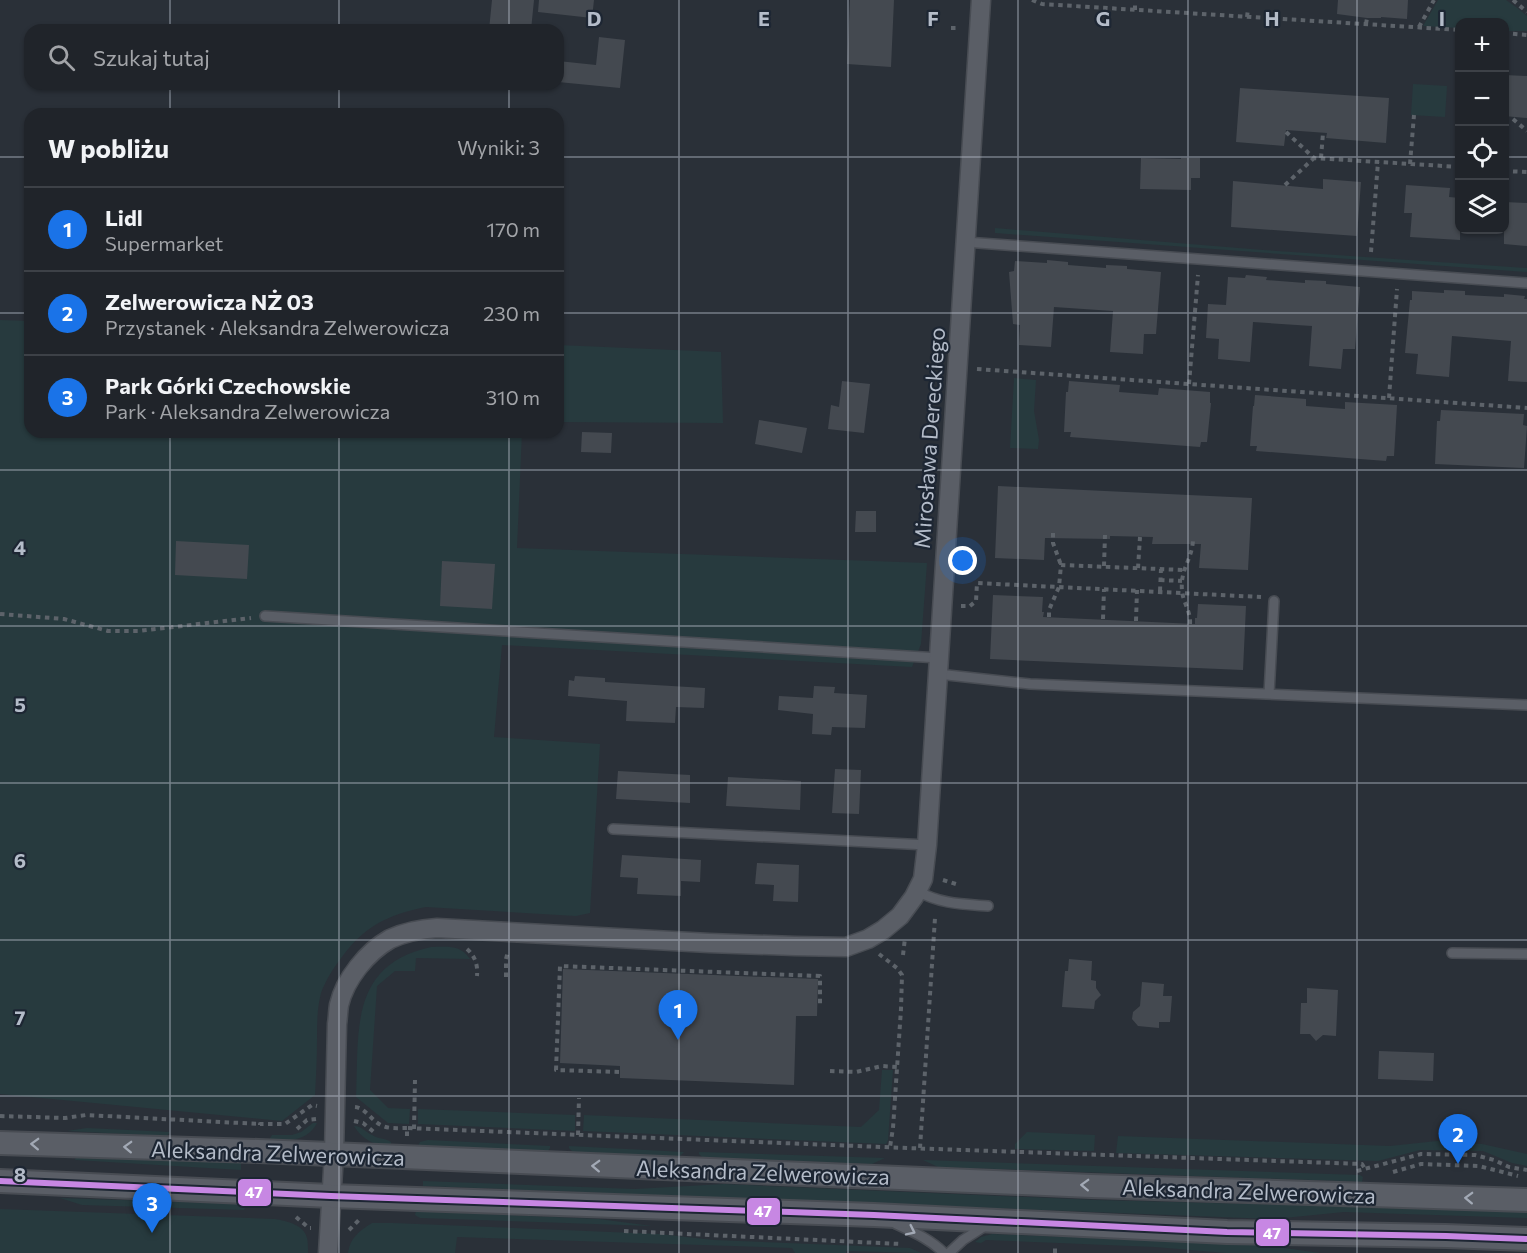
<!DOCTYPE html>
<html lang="pl">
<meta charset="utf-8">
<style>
:root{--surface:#20242a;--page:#282c32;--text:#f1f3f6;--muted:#a2a4a8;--line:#3d4147;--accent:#1a73e8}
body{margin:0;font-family:Commissioner,sans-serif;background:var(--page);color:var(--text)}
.controls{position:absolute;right:18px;top:18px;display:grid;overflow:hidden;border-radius:12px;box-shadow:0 2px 4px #0004}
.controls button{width:54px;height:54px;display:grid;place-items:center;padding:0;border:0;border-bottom:2px solid var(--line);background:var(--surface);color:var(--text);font:30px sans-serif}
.you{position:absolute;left:963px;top:561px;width:21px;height:21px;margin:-15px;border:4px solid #fff;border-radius:50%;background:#1a73e8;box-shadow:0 0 0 9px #1a73e833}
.badge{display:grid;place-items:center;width:39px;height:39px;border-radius:50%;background:var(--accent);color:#fff;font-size:20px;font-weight:700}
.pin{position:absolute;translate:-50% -50px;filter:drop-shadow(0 2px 3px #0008)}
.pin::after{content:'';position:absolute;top:32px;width:21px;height:18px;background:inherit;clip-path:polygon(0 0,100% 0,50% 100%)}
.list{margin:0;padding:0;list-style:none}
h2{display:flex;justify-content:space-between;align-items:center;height:78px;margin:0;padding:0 24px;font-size:26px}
h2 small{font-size:20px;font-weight:400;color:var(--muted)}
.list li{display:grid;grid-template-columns:39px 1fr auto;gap:18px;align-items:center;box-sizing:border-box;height:84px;padding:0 24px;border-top:2px solid var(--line)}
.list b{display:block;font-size:22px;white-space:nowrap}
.list p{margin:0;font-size:20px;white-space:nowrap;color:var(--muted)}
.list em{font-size:20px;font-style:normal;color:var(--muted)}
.icon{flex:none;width:33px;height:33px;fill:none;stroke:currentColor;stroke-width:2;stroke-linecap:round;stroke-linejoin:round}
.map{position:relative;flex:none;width:1527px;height:1253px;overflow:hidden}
.search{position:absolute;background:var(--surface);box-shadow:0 2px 4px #0004;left:24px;top:24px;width:540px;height:66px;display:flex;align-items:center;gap:15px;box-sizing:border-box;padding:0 21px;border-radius:18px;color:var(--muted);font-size:22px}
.panel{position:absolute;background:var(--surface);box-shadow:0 2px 4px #0004;left:24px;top:108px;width:540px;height:330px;border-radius:18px}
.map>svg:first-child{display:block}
.green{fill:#273a3e}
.building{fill:#444950}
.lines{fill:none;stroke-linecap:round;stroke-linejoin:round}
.service-casing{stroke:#484c53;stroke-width:12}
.minor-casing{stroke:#484c53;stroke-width:21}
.tertiary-casing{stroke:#484c53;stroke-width:26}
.path{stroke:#5d636a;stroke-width:4;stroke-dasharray:4.5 4.5;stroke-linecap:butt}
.service{stroke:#5a5e66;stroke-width:9}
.minor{stroke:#5a5e66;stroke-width:18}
.tertiary{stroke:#5a5e66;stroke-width:22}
.bus-1-casing{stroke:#1d2633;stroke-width:10}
.bus-1{stroke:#c787e3;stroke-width:6}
.oneway{stroke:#a2a9b5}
.grid{fill:none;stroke:#b4bcc9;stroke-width:1.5;stroke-opacity:0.55}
.labels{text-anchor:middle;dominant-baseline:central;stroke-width:4.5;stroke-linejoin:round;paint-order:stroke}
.street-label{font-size:22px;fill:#b4bcc9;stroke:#1d2633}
.grid-label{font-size:20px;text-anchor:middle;font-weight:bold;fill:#b4bcc9;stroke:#1d2633;stroke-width:4.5;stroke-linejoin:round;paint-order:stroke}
.line-badge{stroke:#1d2633;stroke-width:2}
.badge-label{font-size:16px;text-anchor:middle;font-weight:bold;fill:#fff}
</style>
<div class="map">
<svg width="1527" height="1253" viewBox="0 0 1527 1253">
<rect width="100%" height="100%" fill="#2a3038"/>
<path class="green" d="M1438,0H1506L1516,7L1527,16V31H1505L1504,22H1460L1459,28L1423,26Z
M1413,84L1447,86L1445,117L1411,115Z
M995,228L1263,250L1527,268V272L995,233Z
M0,320L30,321V432H522L517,548L927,563L921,644L912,667L502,645L494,737L600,744L590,913L576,916L426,907C386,915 363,927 339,961C332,970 325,982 321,993C317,1008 317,1024 317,1039C317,1058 316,1076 315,1095L282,1121L0,1094Z
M558,345L721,352L723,423L558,422Z
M1014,378L1036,380L1034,411L1039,440L1038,449L1010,448Z
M431,947C447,947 460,944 470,959L416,958L415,971H395L377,986L370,1090L388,1108L410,1109L409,1124L388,1123L356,1097C359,1031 349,965 431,947Z
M882,1070H893L888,1140L886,1144L583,1131L584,1115L861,1127L879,1110Z
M418,1109L575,1115V1131L418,1124Z
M313,1123H317C307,1142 288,1141 269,1140L272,1135H292L301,1132Z
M354,1126C362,1126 365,1132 372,1135C378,1139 385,1138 391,1142V1145C375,1147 362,1139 354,1126Z
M87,1128L170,1132L167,1136L67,1131Z
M1027,1132L1095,1135L1094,1151L1015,1149V1144Z
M1118,1136L1390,1146L1437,1141L1482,1144L1527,1154V1166L1512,1163L1483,1151L1420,1150L1378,1161L1116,1153Z
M428,1140L550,1146V1148L548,1151L418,1146L420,1142Z
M569,1146L684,1152L680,1156L573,1152L569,1148Z
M699,1152L885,1158L872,1164L702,1157L699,1154Z
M76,1156L241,1163V1170L75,1160Z
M923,1160L1360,1175L1363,1177L1362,1182L1340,1181L938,1167Z
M423,1181L635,1189L724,1184L1096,1200L1527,1211V1218L1344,1212L1274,1219L423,1186Z
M60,1198L247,1204L244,1210L82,1205Z
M0,1209L275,1219C287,1221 304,1225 307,1238C308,1242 308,1249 308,1253H0Z
M416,1211L599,1219L652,1226L420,1218L415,1215Z
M372,1223H392L659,1234L714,1240L910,1248L921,1253L846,1251V1253H795L792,1248L457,1237L455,1253H348C350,1238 359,1231 372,1223Z
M992,1234L1256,1244L1320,1253H1226L1155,1247L986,1240L981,1243L975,1242L981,1237Z"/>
<path class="building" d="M492,0H534L531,30H489Z
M539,0H594L592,18L538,12Z
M850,0H894L891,67L847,64Z
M1338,0H1408L1407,19L1381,17V18H1367L1337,14Z
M599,37L625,40L620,88L558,82V61L596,65Z
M1504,75L1527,76V118L1504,116Z
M1240,88L1389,98L1386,143L1326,138L1327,133L1286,130L1284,146L1236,142Z
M1141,158L1181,159V158H1200V178H1191V190L1140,189Z
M1323,179L1361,182L1357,236L1231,227L1233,181L1323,189Z
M1406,185L1450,188L1449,197L1460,198V240L1410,237L1412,213H1404Z
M1504,202L1527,203V246L1504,244Z
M1047,260L1068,262V265L1106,268V265L1127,266V269L1161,272L1156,334H1144L1143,354L1110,352L1113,311L1054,307L1051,347L1019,345L1020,325L1013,324L1009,272L1014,271L1015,261L1047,263Z
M1246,275L1267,277L1266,280L1305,283V280L1326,281V284L1360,287L1355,349H1343L1341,369L1309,366L1312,326L1253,322L1250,362L1218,359L1219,339L1206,338L1208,304L1226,305L1228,277L1245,278Z
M1444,290L1465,291V295L1504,297V294L1525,296L1524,299H1527V382L1508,381L1511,341L1452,336L1449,377L1416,374L1418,354L1405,353L1410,300H1412V291L1444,293Z
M842,381L870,384L864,433L828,429L831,405L839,407Z
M1069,381L1120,385L1119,392L1158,395L1159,388L1210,392V403H1211L1207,442H1201L1200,447L1070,437L1071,432H1064L1066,392H1068Z
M1255,395L1306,399V406L1345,409V402L1397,405L1394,456H1387L1386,461L1256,451L1257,446H1250L1253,406H1254Z
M1441,410L1524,414L1523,425L1527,426L1524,468L1435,464L1437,421H1440Z
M759,420L807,428L802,453L755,444Z
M582,432L612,433L611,453L581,452Z
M998,486L1252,498L1248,570L1199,568L1201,544H1152L1153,537L1110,536V539L1045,538L1044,560L995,558Z
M856,511H876V532H855Z
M176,541L249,545L247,579L175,575Z
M442,561L495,564L492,609L440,606Z
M993,595L1043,597L1042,612H1044L1043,617L1195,624V618H1197L1198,604L1246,606L1243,670L990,659Z
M575,676L605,678V682L705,688L704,708L676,707L675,723L626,721L627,701L568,696L569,680L574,681Z
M814,686L835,687L834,693L867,695L865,728L832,727L831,735L812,734L813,714L778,710L779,696L813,698Z
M835,769L861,770L859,814L832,813Z
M618,771L690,775V803L616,799Z
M728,777L801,781L800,810L726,806Z
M622,855L701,860L700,882L681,881V896L637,894L638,878L620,877Z
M757,863L799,865L798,902L773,901L774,885L755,884Z
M1069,959L1092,961L1091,980L1096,981V988L1101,995L1095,1001L1094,1009L1062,1007L1065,971H1068Z
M563,969L818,979L817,1016H796L794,1085L620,1078V1066L560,1063Z
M1142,982L1164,984L1163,996H1172L1170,1022H1159V1028L1138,1026L1132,1019L1133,1012L1140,1006Z
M1307,988L1338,990L1336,1036L1323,1035L1316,1041L1310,1034H1300L1301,1003H1307Z
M1379,1051L1434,1053L1433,1081L1378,1079Z"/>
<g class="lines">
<defs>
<path id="service" d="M965,242L1527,283
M265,616L939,658
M938,674L1030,684L1527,705
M1269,694L1274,601
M613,829L927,845
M917,891C941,904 961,904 988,906
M1452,953L1527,954
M896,1224C913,1232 930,1239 944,1253
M949,1253L963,1240L985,1226"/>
<path id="minor" d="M328,1253L334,1154L337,1024C338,1018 338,1011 339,1005C345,979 367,952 390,939C405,932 421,929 437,928L709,943L795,946L846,947L868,939L883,930L900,916L914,897L923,879L927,845L981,0"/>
<path id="tertiary" d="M0,1143L259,1151L1091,1186L1527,1200
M0,1181L331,1196L874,1215L1227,1232L1446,1236L1527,1239"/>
</defs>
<use href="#service" class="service-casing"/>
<use href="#minor" class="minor-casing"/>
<use href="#tertiary" class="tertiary-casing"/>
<path class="path" d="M1032,0L1042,4L1460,30
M1513,0L1527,12
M1135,10V2
M1247,17L1248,9
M1366,24L1367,18
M1419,27L1434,0
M951,28H960
M1504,33L1527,35
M1513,119L1527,131
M1286,132L1314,158L1460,167
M1321,158L1323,133
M1410,164L1414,115
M1504,171L1527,172
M1285,185L1314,158
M1371,252L1378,162
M977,369L1527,408
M1189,384L1198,275
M1389,398L1397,289
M1053,533V543L1061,565
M1104,566L1105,535
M1138,568L1140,537
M1160,580L1182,581
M1160,591L1161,569
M961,606H970L976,601L977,583L1261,597
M0,614L64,619L108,631H138L251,618
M1049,617V610L1059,587L1061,565L1183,570
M1103,619L1104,589
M1136,621L1137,590
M1190,624C1191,612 1183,602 1182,591C1180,569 1192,560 1193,540
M943,880L959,885
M467,949C475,956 478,965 477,976
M879,954L897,968L902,975L901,1009L893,1128L890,1147
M903,955L905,938
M506,977V959L508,951
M830,1071L856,1072L882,1066L897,1067
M619,1072L556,1070L560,966L820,976V1007
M355,1107C366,1108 372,1122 383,1126C390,1129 399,1128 407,1128
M0,1116L65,1118L86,1115L260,1124
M354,1121L363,1123L375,1133
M260,1125V1124H285L312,1105L317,1106
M297,1129L307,1120L316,1119
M414,1129L415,1080
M578,1135L579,1098
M407,1136V1128L907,1148L1362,1164L1365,1169
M920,1148L935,918
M1357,1171L1421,1154L1475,1155L1494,1160L1509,1167L1527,1170
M1393,1172L1421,1164L1479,1166L1518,1176
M296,1217L309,1228H311
M349,1230L360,1219
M624,1231L901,1244
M1055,1253V1246"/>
<use href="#service" class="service"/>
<use href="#minor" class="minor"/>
<use href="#tertiary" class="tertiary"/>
<defs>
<path id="bus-1" d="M0,1181L331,1196L874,1215L1227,1232L1446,1236L1527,1239"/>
</defs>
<use href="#bus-1" class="bus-1-casing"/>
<use href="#bus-1" class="bus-1"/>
</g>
<defs><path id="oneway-chevron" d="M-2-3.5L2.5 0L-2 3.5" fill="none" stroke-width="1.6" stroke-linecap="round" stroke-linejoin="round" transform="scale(1.5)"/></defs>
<g class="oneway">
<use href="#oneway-chevron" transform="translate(35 1144) rotate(-178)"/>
<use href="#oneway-chevron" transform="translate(128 1147) rotate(-178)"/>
<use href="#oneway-chevron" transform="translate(596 1166) rotate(-178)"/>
<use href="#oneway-chevron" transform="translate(1085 1185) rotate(-178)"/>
<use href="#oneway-chevron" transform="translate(1469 1198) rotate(-178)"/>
<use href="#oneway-chevron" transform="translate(911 1231) rotate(26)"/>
</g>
<path class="grid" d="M170,0V30M339,0V30M509,0V30M679,0V1253M848,0V1253M1018,0V1253M1188,0V1253M1357,0V1253M170,84V114M339,84V114M509,84V114M0,157H30M558,157H1460M1504,157H1527M0,313H30M558,313H1527M170,432V1253M339,432V1253M509,432V1253M0,470H1527M0,626H1527M0,783H1527M0,940H1527M0,1096H1527"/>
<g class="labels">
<g class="street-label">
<text transform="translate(929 438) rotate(-86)">Mirosława Dereckiego</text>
<text transform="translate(278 1153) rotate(2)">Aleksandra Zelwerowicza</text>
<text transform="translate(763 1172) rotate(2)">Aleksandra Zelwerowicza</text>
<text transform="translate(1249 1191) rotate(2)">Aleksandra Zelwerowicza</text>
</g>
</g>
<g class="grid-label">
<text x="594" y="26">D</text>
<text x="764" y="26">E</text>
<text x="933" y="26">F</text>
<text x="1103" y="26">G</text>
<text x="1272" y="26">H</text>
<text x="1442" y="26">I</text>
<text x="20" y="555">4</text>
<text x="20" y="712">5</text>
<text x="20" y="868">6</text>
<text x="20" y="1025">7</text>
<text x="20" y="1182">8</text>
</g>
<g class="line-badge">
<rect x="237" y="1178" width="35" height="29" rx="6" fill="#c787e3"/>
<rect x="746" y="1197" width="35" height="29" rx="6" fill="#c787e3"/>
<rect x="1255" y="1218" width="35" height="29" rx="6" fill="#c787e3"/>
</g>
<g class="badge-label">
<text x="254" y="1198">47</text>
<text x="763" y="1217">47</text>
<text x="1272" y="1239">47</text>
</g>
</svg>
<div class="controls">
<button>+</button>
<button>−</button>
<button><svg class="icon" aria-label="locate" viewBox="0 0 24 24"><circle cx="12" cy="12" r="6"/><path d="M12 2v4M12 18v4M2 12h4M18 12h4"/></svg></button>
<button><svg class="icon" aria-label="layers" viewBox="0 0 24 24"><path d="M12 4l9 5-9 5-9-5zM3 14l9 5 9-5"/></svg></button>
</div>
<div class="you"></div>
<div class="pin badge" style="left:678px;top:1040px">1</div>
<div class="pin badge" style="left:1458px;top:1164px">2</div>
<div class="pin badge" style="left:152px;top:1233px">3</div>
<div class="search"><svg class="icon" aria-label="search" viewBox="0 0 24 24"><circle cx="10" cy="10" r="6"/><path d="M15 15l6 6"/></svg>Szukaj tutaj</div>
<section class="panel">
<h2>W pobliżu<small>Wyniki: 3</small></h2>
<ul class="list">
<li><span class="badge">1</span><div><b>Lidl</b><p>Supermarket</p></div><em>170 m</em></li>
<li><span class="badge">2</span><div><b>Zelwerowicza NŻ 03</b><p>Przystanek · Aleksandra Zelwerowicza</p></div><em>230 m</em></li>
<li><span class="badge">3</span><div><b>Park Górki Czechowskie</b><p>Park · Aleksandra Zelwerowicza</p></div><em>310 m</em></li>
</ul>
</section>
</div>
